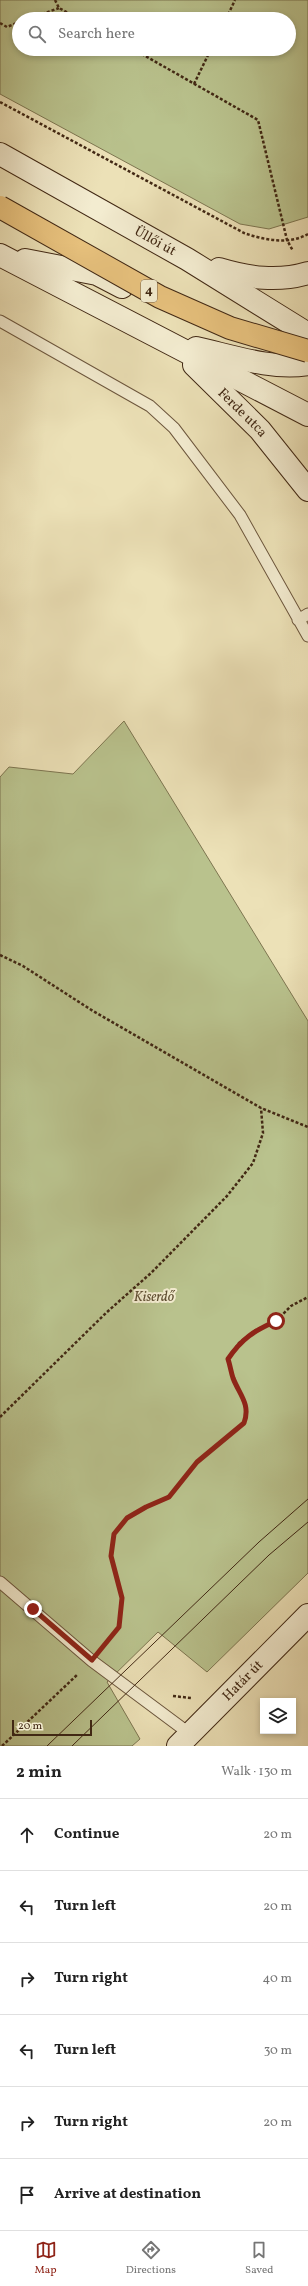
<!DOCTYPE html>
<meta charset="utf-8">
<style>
:root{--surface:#fff;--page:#f2f2f2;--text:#222;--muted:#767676;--line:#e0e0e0;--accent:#8f2418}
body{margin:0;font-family:Vollkorn,serif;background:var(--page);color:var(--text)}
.controls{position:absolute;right:12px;bottom:12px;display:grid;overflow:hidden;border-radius:0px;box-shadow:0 2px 6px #0003}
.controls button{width:36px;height:36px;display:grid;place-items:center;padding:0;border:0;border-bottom:1px solid var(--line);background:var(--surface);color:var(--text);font:20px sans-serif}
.scale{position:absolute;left:12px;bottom:10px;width:80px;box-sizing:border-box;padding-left:4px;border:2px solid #412814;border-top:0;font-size:11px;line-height:14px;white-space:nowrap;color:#412814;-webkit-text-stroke:3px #f3ecd0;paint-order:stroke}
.stop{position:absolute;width:12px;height:12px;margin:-9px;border:3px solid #8f2418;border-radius:50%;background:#fff}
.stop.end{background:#8f2418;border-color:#fff;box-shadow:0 1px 4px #0008}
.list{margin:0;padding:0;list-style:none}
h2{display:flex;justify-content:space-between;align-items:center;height:52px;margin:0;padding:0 16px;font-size:17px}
h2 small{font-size:13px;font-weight:400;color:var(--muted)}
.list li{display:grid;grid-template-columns:26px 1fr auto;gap:12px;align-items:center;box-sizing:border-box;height:72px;padding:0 16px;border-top:1px solid var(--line)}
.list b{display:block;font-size:15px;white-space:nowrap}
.list em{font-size:13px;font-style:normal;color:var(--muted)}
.icon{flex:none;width:22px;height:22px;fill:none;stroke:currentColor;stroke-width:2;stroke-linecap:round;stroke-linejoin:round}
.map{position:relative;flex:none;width:308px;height:1746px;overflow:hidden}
.search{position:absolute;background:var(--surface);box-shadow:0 2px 6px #0003;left:12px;right:12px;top:12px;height:44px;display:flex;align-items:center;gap:10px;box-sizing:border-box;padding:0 14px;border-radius:22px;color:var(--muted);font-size:15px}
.sheet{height:484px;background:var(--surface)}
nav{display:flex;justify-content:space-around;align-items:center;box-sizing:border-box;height:56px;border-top:1px solid var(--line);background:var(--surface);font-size:11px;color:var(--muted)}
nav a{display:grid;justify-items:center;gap:2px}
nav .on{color:var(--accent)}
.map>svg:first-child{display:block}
.green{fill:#b9c28d;stroke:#7d7550;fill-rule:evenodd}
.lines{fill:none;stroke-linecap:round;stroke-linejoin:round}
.lane-casing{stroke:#6c563d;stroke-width:13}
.secondary-casing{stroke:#412814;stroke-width:24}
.path{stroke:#412814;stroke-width:2.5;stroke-dasharray:3 2;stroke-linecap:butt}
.lane{stroke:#f3ecd0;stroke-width:11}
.secondary{stroke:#f3ecd0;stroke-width:22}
.tram{stroke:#412814;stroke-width:1}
.primary-bridge-casing{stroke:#412814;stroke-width:24;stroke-linecap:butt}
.primary-bridge{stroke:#e6c07c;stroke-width:22}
.route{stroke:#8f2418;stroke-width:5}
.labels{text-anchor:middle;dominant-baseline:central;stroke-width:4;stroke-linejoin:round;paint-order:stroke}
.shield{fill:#f3ecd0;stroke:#76634c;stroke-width:1}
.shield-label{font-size:13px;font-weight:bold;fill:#412814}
.street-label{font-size:14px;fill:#412814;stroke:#f3ecd0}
.park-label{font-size:14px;font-style:italic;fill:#5f4e32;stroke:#f3ecd0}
</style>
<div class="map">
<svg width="308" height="1746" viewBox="0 0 308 1746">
<rect width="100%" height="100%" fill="#ece1b7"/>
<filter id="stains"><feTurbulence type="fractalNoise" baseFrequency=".005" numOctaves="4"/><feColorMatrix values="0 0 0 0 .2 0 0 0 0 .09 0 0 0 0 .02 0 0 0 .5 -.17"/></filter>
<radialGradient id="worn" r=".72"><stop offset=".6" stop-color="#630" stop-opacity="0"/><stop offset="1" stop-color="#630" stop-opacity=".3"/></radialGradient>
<path class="green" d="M0,0H308V217L269,229L240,224L0,94ZM19,19H289V49H19Z
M124,721L308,1021V1573L207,1672L158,1632L107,1682L140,1739L132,1746H0V777L9,767L73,774Z"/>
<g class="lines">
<defs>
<path id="lane" d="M0,321L150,406L174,428L240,515L308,636
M298,620L308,614
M0,1582L92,1661L190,1734"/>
<g id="secondary">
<path id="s1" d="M0,154L187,259L308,334"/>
<path d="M0,255L308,415"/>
<path d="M25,260L97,274L122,287"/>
<path d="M219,269C249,278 278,282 308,273"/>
<path d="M196,348C232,356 272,370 308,364"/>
<path id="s2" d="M194,365L260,430L308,490"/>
<path id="s3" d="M178,1746L308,1615"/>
</g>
</defs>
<use href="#lane" class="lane-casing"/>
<use href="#secondary" class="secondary-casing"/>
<path class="path" d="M55,0L59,8L79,19
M28,19L59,8
M226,19L235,0
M0,23L7,27L19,22
M133,49L258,120L287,240L293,251
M194,84L211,49
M0,102L244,233C264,240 289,245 308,234
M0,955L23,966L93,1011L261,1108L308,1127
M0,1417L107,1312L151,1273L227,1196L253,1163L263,1133L261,1108
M103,1647L119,1627L122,1598L111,1556L114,1534L127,1518L146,1507L169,1497L197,1462L244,1423C250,1406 242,1395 234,1381C231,1374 230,1366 228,1359L239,1343L256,1330L276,1321L291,1306L308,1297
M173,1696L191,1698
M2,1746L78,1674"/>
<use href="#lane" class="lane"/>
<use href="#secondary" class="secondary"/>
<path class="tram" d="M47,1746L259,1542L308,1499
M72,1746L269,1555L308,1522"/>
<defs>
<path id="primary-bridge" d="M0,207L160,297L230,328L308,351"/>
</defs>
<use href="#primary-bridge" class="primary-bridge-casing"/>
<use href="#primary-bridge" class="primary-bridge"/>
</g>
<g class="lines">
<path class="route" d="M33,1609L92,1660L119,1627L122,1598L111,1556L114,1534L127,1518L146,1507L169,1497L197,1462L244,1423C251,1404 239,1394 233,1378C231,1372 230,1365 228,1359C242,1338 254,1331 276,1321"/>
</g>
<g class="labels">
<rect class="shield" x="141" y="280" width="16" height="22" rx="3"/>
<g class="shield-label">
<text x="149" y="291">4</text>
</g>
<g class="street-label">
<text stroke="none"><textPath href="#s1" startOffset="178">Üllői út</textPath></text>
<text stroke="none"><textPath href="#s2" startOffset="68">Ferde utca</textPath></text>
<text stroke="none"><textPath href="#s3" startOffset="92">Határ út</textPath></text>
</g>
<g class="park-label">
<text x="154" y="1297">Kiserdő</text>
</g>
</g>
<rect width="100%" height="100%" filter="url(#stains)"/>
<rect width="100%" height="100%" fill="url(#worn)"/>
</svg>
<div class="controls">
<button><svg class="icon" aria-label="layers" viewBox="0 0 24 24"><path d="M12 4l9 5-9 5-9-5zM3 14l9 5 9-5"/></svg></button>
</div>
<div class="scale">20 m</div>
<div class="stop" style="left:276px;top:1321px"></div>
<div class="stop end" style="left:33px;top:1609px"></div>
<div class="search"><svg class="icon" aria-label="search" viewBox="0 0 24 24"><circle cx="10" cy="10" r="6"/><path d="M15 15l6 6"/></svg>Search here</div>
</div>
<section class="sheet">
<h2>2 min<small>Walk · 130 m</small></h2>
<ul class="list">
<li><svg class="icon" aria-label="ahead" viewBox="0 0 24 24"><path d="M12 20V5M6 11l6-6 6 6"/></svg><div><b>Continue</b></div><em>20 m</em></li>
<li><svg class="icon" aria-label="left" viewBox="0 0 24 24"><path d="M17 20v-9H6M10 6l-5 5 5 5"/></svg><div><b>Turn left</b></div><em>20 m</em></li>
<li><svg class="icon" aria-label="right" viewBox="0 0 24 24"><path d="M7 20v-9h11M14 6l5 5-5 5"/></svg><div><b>Turn right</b></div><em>40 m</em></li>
<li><svg class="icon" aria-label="left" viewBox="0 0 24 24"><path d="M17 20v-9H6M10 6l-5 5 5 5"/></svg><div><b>Turn left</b></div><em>30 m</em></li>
<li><svg class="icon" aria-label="right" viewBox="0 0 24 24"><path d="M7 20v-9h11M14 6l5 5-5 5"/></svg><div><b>Turn right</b></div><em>20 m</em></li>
<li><svg class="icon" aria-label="arrive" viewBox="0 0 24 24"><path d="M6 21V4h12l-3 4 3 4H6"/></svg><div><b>Arrive at destination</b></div></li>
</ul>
</section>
<nav>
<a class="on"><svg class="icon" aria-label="map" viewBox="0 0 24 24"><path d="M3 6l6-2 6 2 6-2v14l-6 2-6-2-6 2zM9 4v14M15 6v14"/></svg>Map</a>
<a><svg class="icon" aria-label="directions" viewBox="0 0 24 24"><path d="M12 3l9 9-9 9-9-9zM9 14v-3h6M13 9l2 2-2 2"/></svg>Directions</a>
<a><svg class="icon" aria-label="saved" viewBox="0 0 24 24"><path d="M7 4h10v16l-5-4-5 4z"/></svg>Saved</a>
</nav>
